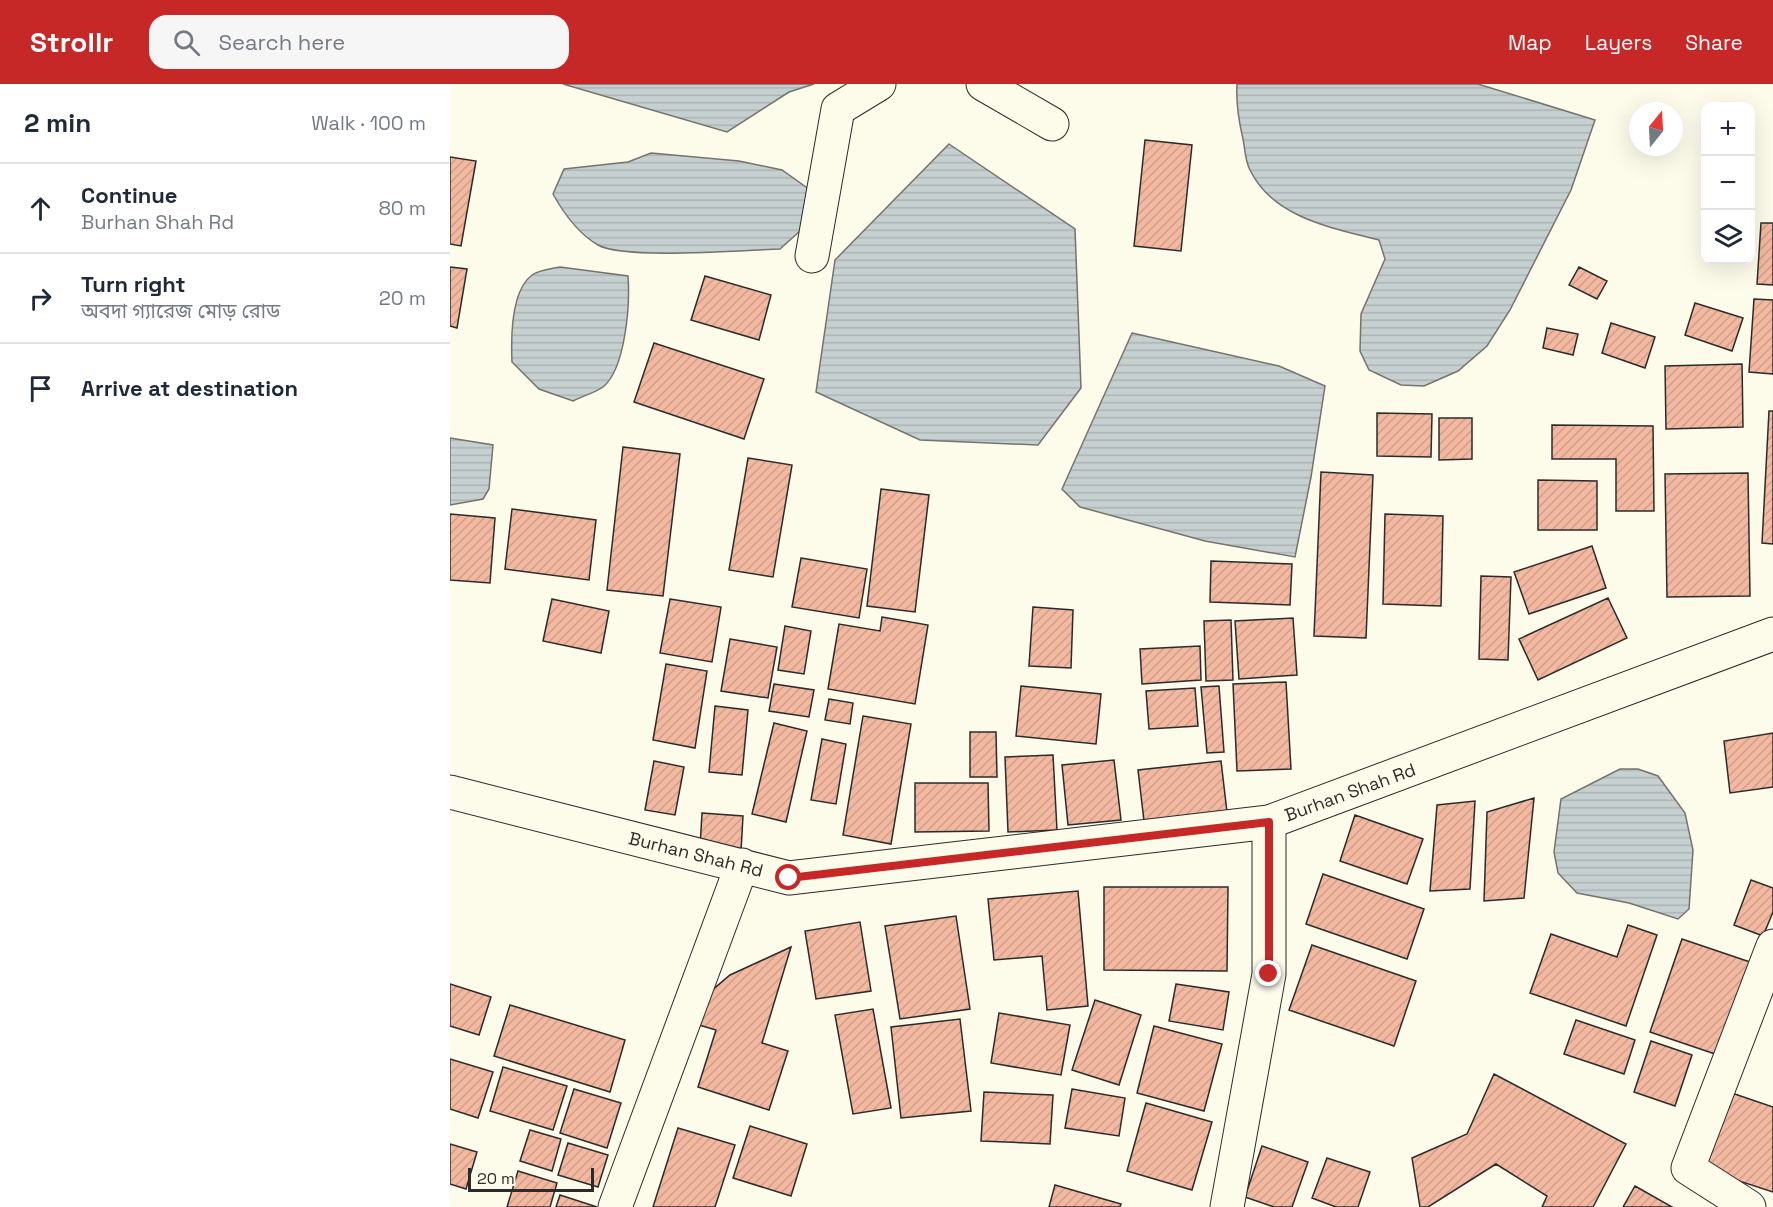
<!DOCTYPE html>
<meta charset="utf-8">
<style>
:root{--surface:#fff;--page:#f6f6f7;--text:#1f2937;--muted:#747a83;--line:#e0e1e3;--accent:#c62828}
body{margin:0;font-family:"Space Grotesk","Noto Sans Bengali",sans-serif;background:var(--page);color:var(--text)}
.controls{position:absolute;right:18px;top:18px;display:grid;overflow:hidden;border-radius:12px;box-shadow:0 6px 24px #0002}
.controls button{width:54px;height:54px;display:grid;place-items:center;padding:0;border:0;border-bottom:2px solid var(--line);background:var(--surface);color:var(--text);font:30px sans-serif}
.compass{position:absolute;left:1179px;top:18px;width:54px;height:54px;border-radius:50%;background:var(--surface);box-shadow:0 6px 24px #0002;rotate:18deg}
.scale{position:absolute;left:18px;bottom:15px;width:126px;box-sizing:border-box;padding-left:6px;border:3px solid #2b2b2b;border-top:0;font-size:16px;line-height:21px;white-space:nowrap;color:#2b2b2b;-webkit-text-stroke:4px #fdfbea;paint-order:stroke}
.stop{position:absolute;width:18px;height:18px;margin:-14px;border:4px solid #c62828;border-radius:50%;background:#fff}
.stop.end{background:#c62828;border-color:#fff;box-shadow:0 2px 6px #0008}
.list{margin:0;padding:0;list-style:none}
h2{display:flex;justify-content:space-between;align-items:center;height:78px;margin:0;padding:0 24px;font-size:26px}
h2 small{font-size:20px;font-weight:400;color:var(--muted)}
.list li{display:grid;grid-template-columns:39px 1fr auto;gap:18px;align-items:center;box-sizing:border-box;height:90px;padding:0 24px;border-top:2px solid var(--line)}
.list b{display:block;font-size:22px;white-space:nowrap}
.list p{margin:0;font-size:20px;white-space:nowrap;color:var(--muted)}
.list em{font-size:20px;font-style:normal;color:var(--muted)}
.icon{flex:none;width:33px;height:33px;fill:none;stroke:currentColor;stroke-width:2;stroke-linecap:round;stroke-linejoin:round}
.map{position:relative;flex:none;width:1323px;height:1123px;overflow:hidden}
header{display:flex;align-items:center;gap:36px;box-sizing:border-box;height:84px;padding:0 30px;background:var(--accent);color:#fff}
header strong{font-size:28px}
nav{display:flex;gap:33px;margin-inline-start:auto;font-size:21px}
.search{width:420px;height:54px;background:var(--page);display:flex;align-items:center;gap:15px;box-sizing:border-box;padding:0 21px;border-radius:18px;color:var(--muted);font-size:22px}
main{display:flex}
aside{flex:1;background:var(--surface)}
.map>svg:first-child{display:block}
.water{fill:url(#water-rules);stroke:#74746e;stroke-width:1.5}
.building{fill:url(#building-hatch);stroke:#2b2b2b;stroke-width:1.5}
.lines{fill:none;stroke-linecap:round;stroke-linejoin:round}
.minor-casing{stroke:#2b2b2b;stroke-width:35}
.minor{stroke:#fdfbea;stroke-width:33}
.route{stroke:#c62828;stroke-width:8}
.labels{text-anchor:middle;dominant-baseline:central;stroke-width:4.5;stroke-linejoin:round;paint-order:stroke}
.street-label{font-size:18px;fill:#2b2b2b;stroke:#fdfbea}
</style>
<header>
<strong>Strollr</strong>
<div class="search"><svg class="icon" aria-label="search" viewBox="0 0 24 24"><circle cx="10" cy="10" r="6"/><path d="M15 15l6 6"/></svg>Search here</div>
<nav><a>Map</a><a>Layers</a><a>Share</a></nav>
</header>
<main>
<aside>
<h2>2 min<small>Walk · 100 m</small></h2>
<ul class="list">
<li><svg class="icon" aria-label="ahead" viewBox="0 0 24 24"><path d="M12 20V5M6 11l6-6 6 6"/></svg><div><b>Continue</b><p>Burhan Shah Rd</p></div><em>80 m</em></li>
<li><svg class="icon" aria-label="right" viewBox="0 0 24 24"><path d="M7 20v-9h11M14 6l5 5-5 5"/></svg><div><b>Turn right</b><p>অবদা গ্যারেজ মোড় রোড</p></div><em>20 m</em></li>
<li><svg class="icon" aria-label="arrive" viewBox="0 0 24 24"><path d="M6 21V4h12l-3 4 3 4H6"/></svg><div><b>Arrive at destination</b></div></li>
</ul>
</aside>
<div class="map">
<svg width="1323" height="1123" viewBox="0 0 1323 1123">
<defs>
<pattern id="water-rules" width="6" height="5" patternUnits="userSpaceOnUse" patternTransform="scale(1.5)"><rect width="6" height="5" fill="#c7d0d0"/><path d="M0 2.5h6" fill="none" stroke="#abb3b3"/></pattern>
<pattern id="building-hatch" width="6" height="6" patternUnits="userSpaceOnUse" patternTransform="scale(1.5)"><rect width="6" height="6" fill="#f2b8a0"/><path d="M-1 1l2-2M0 6l6-6M5 7l2-2" fill="none" stroke="#d09e8a"/></pattern>
</defs>
<rect width="100%" height="100%" fill="#fdfbea"/>
<path class="water" d="M113,0H364L339,8L277,48Z
M787,0H1028L1145,36L1121,106L1060,226L1037,262L1008,287L974,302L951,301L919,286L910,267L911,230L935,175L929,156C883,144 823,134 800,86C795,77 795,64 793,55C789,38 786,17 787,0Z
M499,60L625,145L631,304L588,361L470,356L366,308L385,176Z
M201,69L289,77L332,86L363,108L360,138L330,165C295,166 174,176 148,161C129,150 113,128 103,110L114,85L178,78Z
M110,183L178,192C180,219 176,284 153,303C145,309 132,312 123,317L89,305L62,278C61,255 61,207 82,191C89,186 101,185 110,183Z
M682,249L829,282L875,302L861,393L845,473L755,457L630,423L612,405Z
M0,354L43,361L39,405L33,415L0,421Z
M1170,685H1188L1208,692L1235,729L1243,766L1239,825L1228,835L1179,819L1127,809L1108,789L1104,768L1111,715Z"/>
<path class="building" d="M695,56L742,61L731,167L684,162Z
M0,73L26,77L11,162L0,160Z
M1311,139H1323V201L1307,200Z
M0,183L17,185L7,244L0,242Z
M1129,183L1157,197L1147,215L1119,201Z
M255,192L321,211L309,256L241,236Z
M1304,215L1323,216V290L1299,288Z
M1245,219L1293,234L1282,267L1235,251Z
M1161,239L1205,253L1195,284L1152,269Z
M1097,244L1128,250L1123,271L1093,264Z
M204,259L314,295L294,355L184,318Z
M1292,280L1293,343L1216,345L1215,282Z
M1319,327H1323V460L1312,459Z
M927,329L982,330L981,373L927,372Z
M989,334H1022V375L989,376Z
M1102,341L1203,342L1204,427H1166V375H1102Z
M173,363L230,370L213,512L157,506Z
M298,374L342,381L323,493L279,486Z
M871,388L923,391L916,554L864,552Z
M1298,389L1300,512L1217,513L1215,390Z
M1088,396L1147,397V446H1088Z
M431,405L479,411L465,528L417,522Z
M62,425L146,436L139,496L55,485Z
M0,430L45,434L40,499L0,496Z
M935,430L993,432L991,522L933,520Z
M1142,462L1156,504L1079,530L1064,488Z
M351,474L417,485L409,534L342,523Z
M761,477L842,480L840,521L760,518Z
M1031,492L1061,493L1058,576L1029,575Z
M1158,514L1177,554L1088,596L1069,555Z
M102,515L159,527L151,569L93,557Z
M220,515L271,523L262,578L210,569Z
M583,523L623,526L621,584L579,582Z
M432,533L478,541L465,620L378,605L389,540L430,547Z
M843,534L847,591L789,595L785,537Z
M781,536L783,596L756,597L754,537Z
M335,542L361,547L354,590L328,586Z
M280,555L327,563L318,614L271,607Z
M750,562L751,596L692,600L690,565Z
M216,580L257,587L245,664L203,656Z
M836,598L841,685L787,687L783,600Z
M324,600L364,606L359,633L319,627Z
M571,602L651,610L646,660L566,652Z
M769,602L774,668L757,669L751,603Z
M745,604L748,642L699,645L696,607Z
M379,615L403,619L400,640L375,636Z
M265,622L298,626L292,691L259,688Z
M413,632L461,640L441,760L393,751Z
M324,639L357,647L336,738L302,730Z
M520,648H546L547,693H520Z
M1323,649V703L1280,709L1274,657Z
M372,655L396,660L386,720L361,716Z
M603,671L607,746L558,748L555,673Z
M664,676L671,736L618,741L612,681Z
M204,677L234,683L225,731L195,726Z
M771,677L777,728L694,737L688,686Z
M465,699H538L539,747L465,748Z
M1084,714L1074,814L1034,817L1037,728Z
M1025,717L1020,805L980,807L987,721Z
M252,729L293,732L291,767L250,763Z
M905,731L973,755L957,800L890,777Z
M873,790L974,825L957,875L856,840Z
M1301,796L1323,804V828L1313,852L1284,841Z
M654,803H778L777,887L654,886Z
M628,807L638,922L597,926L592,872L544,876L538,815Z
M506,832L520,925L450,935L435,842Z
M410,838L421,907L366,915L355,847Z
M1178,841L1207,851L1176,942L1080,909L1101,850L1167,873Z
M1232,855L1303,879L1271,972L1200,948Z
M862,861L966,897L944,962L839,926Z
M341,863L312,959L338,967L319,1026L248,1003L266,946L242,939L254,913L280,891Z
M0,900L41,913L29,951L0,942Z
M726,900L779,908L773,946L719,937Z
M645,916L691,931L669,1001L622,986Z
M60,921L175,956L160,1008L44,972Z
M423,925L441,1024L403,1030L385,931Z
M549,929L620,941L611,991L541,979Z
M510,935L521,1027L451,1034L441,943Z
M1126,936L1185,956L1174,990L1114,970Z
M704,942L772,960L754,1027L687,1009Z
M1201,957L1242,971L1225,1022L1184,1008Z
M0,975L43,988L28,1034L0,1025Z
M53,983L117,1002L103,1046L40,1027Z
M1044,990L1176,1060L1143,1123H1092L1097,1112L1046,1080L978,1123H970L962,1074L1017,1050Z
M124,1005L171,1019L157,1064L110,1049Z
M622,1005L675,1014L669,1052L615,1044Z
M1276,1007L1323,1023V1108L1249,1084Z
M534,1008L603,1011L600,1060L531,1057Z
M696,1019L762,1038L742,1106L677,1087Z
M300,1042L357,1060L341,1112L283,1094Z
M228,1044L285,1061L265,1123H203Z
M80,1046L111,1055L102,1087L70,1077Z
M118,1059L158,1071L148,1103L108,1091Z
M0,1060L27,1068L16,1105L0,1100Z
M812,1062L858,1078L842,1123H824L795,1113Z
M877,1074L920,1088L908,1123H886L862,1114Z
M68,1087L107,1099L100,1123H57Z
M605,1101L671,1120L670,1123H599Z
M1185,1102L1222,1123H1173Z
M110,1111L147,1123H106Z"/>
<g class="lines">
<defs>
<path id="minor" d="M533,0L602,40
M362,172L388,25L429,0
M0,708L339,794L819,738L1323,550
M165,1123L292,781
M777,1123L819,890V738
M1299,1123L1238,1084L1323,862"/>
</defs>
<use href="#minor" class="minor-casing"/>
<use href="#minor" class="minor"/>
</g>
<g class="lines">
<path class="route" d="M339,794L819,738V890"/>
</g>
<g class="labels">
<g class="street-label">
<text transform="translate(900 708) rotate(-20)">Burhan Shah Rd</text>
<text transform="translate(246 770) rotate(14)">Burhan Shah Rd</text>
</g>
</g>
</svg>
<div class="controls">
<button>+</button>
<button>−</button>
<button><svg class="icon" aria-label="layers" viewBox="0 0 24 24"><path d="M12 4l9 5-9 5-9-5zM3 14l9 5 9-5"/></svg></button>
</div>
<svg class="compass" viewBox="-18 -18 36 36"><path d="M0-13l5 13h-10z" fill="#e53935"/><path d="M0 13l5-13h-10z" fill="#747a83"/></svg>
<div class="scale">20 m</div>
<div class="stop" style="left:339px;top:794px"></div>
<div class="stop end" style="left:819px;top:890px"></div>
</div>
</main>
